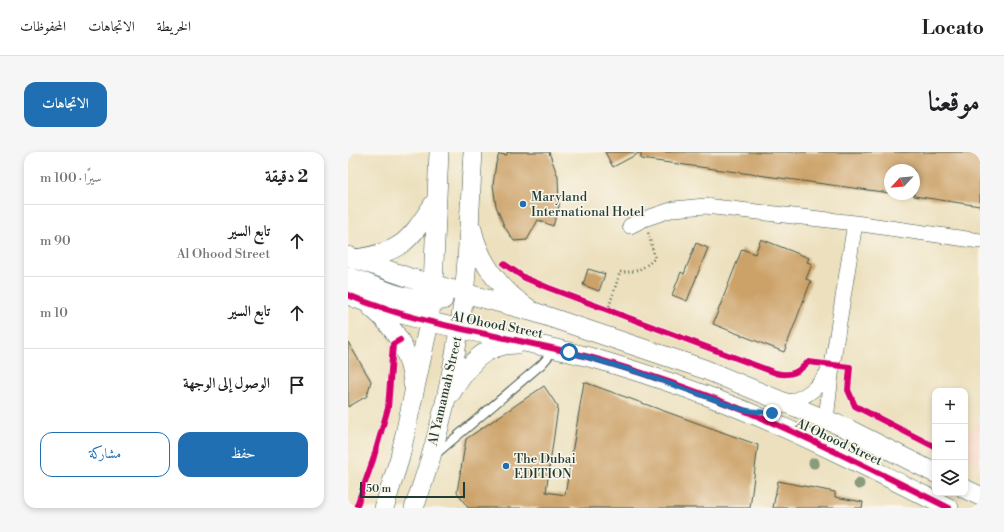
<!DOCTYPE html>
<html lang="ar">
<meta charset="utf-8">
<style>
:root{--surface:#fff;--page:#f6f6f6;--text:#202124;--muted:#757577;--line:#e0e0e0;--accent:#1f6fb2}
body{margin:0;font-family:"Libre Bodoni",Amiri,serif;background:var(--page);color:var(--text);direction:rtl}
.controls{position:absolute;right:12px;bottom:12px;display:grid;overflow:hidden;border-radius:8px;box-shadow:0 2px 6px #0003}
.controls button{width:36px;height:36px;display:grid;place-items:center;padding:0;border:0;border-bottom:1px solid var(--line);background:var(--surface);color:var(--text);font:20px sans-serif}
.compass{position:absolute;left:536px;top:12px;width:36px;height:36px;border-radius:50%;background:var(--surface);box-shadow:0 2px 6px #0003;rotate:244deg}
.scale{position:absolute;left:12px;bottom:10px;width:105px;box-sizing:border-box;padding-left:4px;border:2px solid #1f3d34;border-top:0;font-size:11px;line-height:14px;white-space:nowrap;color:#1f3d34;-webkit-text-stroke:3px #fbf7ec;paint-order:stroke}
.stop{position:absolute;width:12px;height:12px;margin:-9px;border:3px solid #1f6fb2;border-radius:50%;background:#fff}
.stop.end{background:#1f6fb2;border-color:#fff;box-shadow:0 1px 4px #0008}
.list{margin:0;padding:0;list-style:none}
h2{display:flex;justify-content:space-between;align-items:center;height:52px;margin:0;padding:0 16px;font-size:17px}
h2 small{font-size:13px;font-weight:400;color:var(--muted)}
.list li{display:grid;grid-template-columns:26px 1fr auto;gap:12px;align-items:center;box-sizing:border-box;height:72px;padding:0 16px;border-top:1px solid var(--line)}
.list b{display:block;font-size:15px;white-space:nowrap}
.list p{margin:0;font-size:13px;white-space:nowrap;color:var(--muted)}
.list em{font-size:13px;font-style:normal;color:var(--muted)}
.actions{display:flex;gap:8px;padding:12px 16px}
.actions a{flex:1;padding:9px 0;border:1px solid var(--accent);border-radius:12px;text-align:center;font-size:14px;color:var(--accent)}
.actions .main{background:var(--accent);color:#fff}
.icon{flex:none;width:22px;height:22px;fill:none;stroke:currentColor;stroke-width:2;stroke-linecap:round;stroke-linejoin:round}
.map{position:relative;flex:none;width:632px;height:356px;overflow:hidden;direction:ltr;border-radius:12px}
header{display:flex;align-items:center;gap:24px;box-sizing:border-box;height:56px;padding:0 20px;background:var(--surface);border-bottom:1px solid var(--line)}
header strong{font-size:19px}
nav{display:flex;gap:22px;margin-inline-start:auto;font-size:14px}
.intro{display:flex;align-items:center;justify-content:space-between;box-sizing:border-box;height:96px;padding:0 24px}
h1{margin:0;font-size:28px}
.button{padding:10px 18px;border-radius:12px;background:var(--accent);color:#fff;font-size:14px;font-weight:700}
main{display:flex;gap:24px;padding:0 24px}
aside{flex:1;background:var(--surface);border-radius:12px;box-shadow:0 2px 6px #0003}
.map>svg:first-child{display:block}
.built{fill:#f6d2c4}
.building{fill:#cca269}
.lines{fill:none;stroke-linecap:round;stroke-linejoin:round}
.service-casing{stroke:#3e5549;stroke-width:10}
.minor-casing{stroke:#3e5549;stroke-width:16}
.tertiary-casing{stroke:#3e5549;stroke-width:20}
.path{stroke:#3e5549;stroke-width:2.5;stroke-dasharray:1 3;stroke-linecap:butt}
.service{stroke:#fff;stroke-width:8}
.minor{stroke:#fff;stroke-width:15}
.tertiary{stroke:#fff;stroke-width:19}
.cycleway-casing{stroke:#fbf7ec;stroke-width:8}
.cycleway{stroke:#d6006c;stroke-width:6}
.tree{fill:#899a7d}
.route{stroke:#1f6fb2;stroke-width:5}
.poi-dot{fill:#1f6fb2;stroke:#fbf7ec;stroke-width:1.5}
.labels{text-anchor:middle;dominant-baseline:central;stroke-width:3;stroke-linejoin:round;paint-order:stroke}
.poi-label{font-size:13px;fill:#1f3d34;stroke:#fbf7ec;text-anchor:start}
.street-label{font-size:13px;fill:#1f3d34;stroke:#fbf7ec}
</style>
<header>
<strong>Locato</strong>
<nav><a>الخريطة</a><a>الاتجاهات</a><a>المحفوظات</a></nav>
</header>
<div class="intro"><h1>موقعنا</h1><a class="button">الاتجاهات</a></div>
<main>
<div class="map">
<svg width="632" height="356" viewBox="0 0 632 356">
<rect width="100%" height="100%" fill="#fbf7ec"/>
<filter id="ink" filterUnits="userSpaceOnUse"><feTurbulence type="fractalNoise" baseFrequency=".025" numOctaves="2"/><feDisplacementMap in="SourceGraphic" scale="8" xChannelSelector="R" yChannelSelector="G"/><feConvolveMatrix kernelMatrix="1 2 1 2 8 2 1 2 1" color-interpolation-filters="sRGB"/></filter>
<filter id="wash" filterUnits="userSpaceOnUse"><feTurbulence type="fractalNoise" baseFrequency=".012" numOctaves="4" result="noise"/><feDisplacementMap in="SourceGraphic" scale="16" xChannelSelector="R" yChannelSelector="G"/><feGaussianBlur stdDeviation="0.9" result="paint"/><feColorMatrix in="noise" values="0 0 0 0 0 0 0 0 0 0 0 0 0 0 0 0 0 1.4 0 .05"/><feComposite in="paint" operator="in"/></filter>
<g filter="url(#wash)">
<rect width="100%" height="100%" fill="#ece0be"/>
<path class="built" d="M632,270V313L617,306V283Z"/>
<g id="blocks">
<path class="building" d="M159,0H201L210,25L211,54L205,74L190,68L179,88L166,89L156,74L148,54L145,33L148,11L151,2L159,3Z
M257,0H632V54L566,44V18H542V41L293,7V0L265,15Z
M413,87L461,106L459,110L464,112L458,127L463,129L436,200L365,172L394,97L407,102Z
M348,91L360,96L339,149L324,143L333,120L336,122Z
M240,117L257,122L251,139L235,133Z
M0,190L23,229L19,244L0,255Z
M236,230L410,293L402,356H120L109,340L118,287L196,234L210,255L198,340L217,343Z
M430,329L487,340V345L515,350L514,356H425Z"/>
</g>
</g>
<g filter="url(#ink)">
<use href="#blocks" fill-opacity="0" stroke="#3e5549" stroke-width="1"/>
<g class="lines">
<defs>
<path id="service" d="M88,302L194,212L207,197"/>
<path id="minor" d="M282,74L296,67L326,57L357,54L507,71L632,89
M439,251C459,245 472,235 482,216
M478,268L484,214L507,71"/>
<path id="tertiary" d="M124,77C131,109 152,138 180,156
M0,104L62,126L186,160L356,217L498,276L587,321
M7,107C57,100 62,87 89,47
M0,124C30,136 63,152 95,148
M0,143C82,178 170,184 255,209C302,223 349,239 395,258C465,287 533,322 601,356
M24,156C47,175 63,202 65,232
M103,241C121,213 133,193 169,192
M617,337L632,344
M36,356L52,305L81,171L85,133L91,0
M66,356C91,288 107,215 116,143C121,96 122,47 125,0"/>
</defs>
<use href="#service" class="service-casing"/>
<use href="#minor" class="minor-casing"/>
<use href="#tertiary" class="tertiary-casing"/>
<path class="path" d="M260,158L272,120C286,121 296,117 307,106L300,80"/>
<use href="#service" class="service"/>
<use href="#minor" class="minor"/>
<use href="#tertiary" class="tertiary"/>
<defs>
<path id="cycleway" d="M156,112L177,126L201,136L428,221C442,225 451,220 460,210L502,215L500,238L507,254L587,295
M0,143C82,178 170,184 255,209C302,223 349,239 395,258C465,287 533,322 601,356
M8,356L25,308L40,256L45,192L52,188"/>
</defs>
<use href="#cycleway" class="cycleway-casing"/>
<use href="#cycleway" class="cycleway"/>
</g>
<g class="tree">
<circle cx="466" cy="311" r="5.5"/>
<circle cx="511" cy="332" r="5.5"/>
</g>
</g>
<g class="lines" filter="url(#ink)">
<path class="route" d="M221,200L289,220L395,258L424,261"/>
</g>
<g class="poi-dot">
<circle cx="175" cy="52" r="4"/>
<circle cx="158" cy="314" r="4"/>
</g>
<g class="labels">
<g class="poi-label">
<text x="183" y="45">Maryland<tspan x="183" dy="15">International Hotel</tspan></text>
<text x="166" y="307">The Dubai<tspan x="166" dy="15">EDITION</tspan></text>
</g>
<g class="street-label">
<text transform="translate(149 173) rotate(11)">Al Ohood Street</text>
<text transform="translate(97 239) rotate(-77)">Al Yamamah Street</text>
<text transform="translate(491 290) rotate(25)">Al Ohood Street</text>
</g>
</g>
</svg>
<div class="controls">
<button>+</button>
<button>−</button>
<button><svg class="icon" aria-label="layers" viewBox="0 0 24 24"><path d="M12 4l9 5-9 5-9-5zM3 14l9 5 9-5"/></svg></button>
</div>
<svg class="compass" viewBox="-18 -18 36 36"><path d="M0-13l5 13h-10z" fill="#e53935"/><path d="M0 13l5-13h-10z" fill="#757577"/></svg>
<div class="scale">50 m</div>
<div class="stop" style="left:221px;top:200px"></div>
<div class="stop end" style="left:424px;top:261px"></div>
</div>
<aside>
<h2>2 دقيقة<small>سيرًا · 100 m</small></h2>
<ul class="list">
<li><svg class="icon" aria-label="ahead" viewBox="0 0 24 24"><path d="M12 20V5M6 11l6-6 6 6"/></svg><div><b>تابع السير</b><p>Al Ohood Street</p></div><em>90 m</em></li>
<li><svg class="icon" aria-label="ahead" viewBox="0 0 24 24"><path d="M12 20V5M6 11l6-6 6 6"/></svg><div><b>تابع السير</b></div><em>10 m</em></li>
<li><svg class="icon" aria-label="arrive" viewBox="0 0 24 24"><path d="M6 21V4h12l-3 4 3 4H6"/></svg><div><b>الوصول إلى الوجهة</b></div></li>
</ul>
<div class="actions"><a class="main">حفظ</a><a>مشاركة</a></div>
</aside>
</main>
